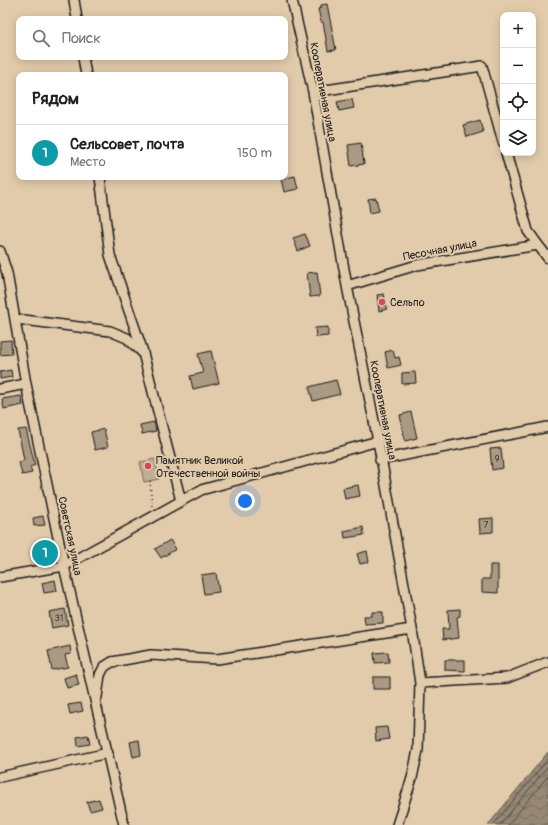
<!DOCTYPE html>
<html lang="ru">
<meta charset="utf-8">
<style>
:root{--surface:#fff;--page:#f2f2f2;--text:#222;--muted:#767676;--line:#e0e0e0;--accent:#1a73e8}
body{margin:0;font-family:Pangolin,sans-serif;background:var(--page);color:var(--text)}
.controls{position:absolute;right:12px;top:12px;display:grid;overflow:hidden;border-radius:8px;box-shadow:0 2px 10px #0003}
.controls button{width:36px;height:36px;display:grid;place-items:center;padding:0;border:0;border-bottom:1px solid var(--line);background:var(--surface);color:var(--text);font:20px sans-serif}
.you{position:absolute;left:245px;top:501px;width:14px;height:14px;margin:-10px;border:3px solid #fff;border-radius:50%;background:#1a73e8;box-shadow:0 0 0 6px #1a73e833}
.badge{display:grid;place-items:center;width:26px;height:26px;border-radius:50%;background:var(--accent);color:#fff;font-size:13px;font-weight:700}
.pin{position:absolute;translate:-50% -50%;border:2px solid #fff;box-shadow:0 1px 4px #0006}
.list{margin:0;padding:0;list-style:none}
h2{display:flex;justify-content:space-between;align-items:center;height:52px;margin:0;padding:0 16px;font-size:17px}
h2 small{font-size:13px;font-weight:400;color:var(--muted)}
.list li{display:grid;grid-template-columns:26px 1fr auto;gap:12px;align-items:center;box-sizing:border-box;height:56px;padding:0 16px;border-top:1px solid var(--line)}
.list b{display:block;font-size:15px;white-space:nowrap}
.list p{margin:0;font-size:13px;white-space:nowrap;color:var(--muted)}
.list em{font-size:13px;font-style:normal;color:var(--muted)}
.icon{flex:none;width:22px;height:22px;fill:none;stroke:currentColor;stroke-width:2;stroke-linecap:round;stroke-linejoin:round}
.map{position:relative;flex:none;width:548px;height:825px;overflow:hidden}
.search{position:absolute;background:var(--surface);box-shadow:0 2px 10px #0003;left:16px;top:16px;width:272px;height:44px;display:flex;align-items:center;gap:10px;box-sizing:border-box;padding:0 14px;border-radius:8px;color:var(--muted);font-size:15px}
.panel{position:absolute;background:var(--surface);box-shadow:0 2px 10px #0003;left:16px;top:72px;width:272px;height:108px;border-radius:8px}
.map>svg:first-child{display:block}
.grass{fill:url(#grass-tufts);stroke:#6e6658}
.water{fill:url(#water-waves);stroke:#655d51}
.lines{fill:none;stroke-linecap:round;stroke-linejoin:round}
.shore{stroke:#4d473f;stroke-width:1}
.building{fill:#ab9a83;stroke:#1c1c1c}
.minor-casing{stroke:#1c1c1c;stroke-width:12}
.path{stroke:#1c1c1c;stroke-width:1.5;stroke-dasharray:1 3;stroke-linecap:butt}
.minor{stroke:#e2cbab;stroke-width:9}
.poi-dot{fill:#d1495b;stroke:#e2cbab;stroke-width:1.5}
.labels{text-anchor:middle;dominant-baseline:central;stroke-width:4;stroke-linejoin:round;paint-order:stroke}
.number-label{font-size:9px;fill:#403c36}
.street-label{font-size:11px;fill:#1c1c1c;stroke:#e2cbab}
.poi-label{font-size:11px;fill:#1c1c1c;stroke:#e2cbab;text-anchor:start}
</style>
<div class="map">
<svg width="548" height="825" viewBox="0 0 548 825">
<defs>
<pattern id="grass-tufts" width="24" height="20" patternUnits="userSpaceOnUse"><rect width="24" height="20" fill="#c1af93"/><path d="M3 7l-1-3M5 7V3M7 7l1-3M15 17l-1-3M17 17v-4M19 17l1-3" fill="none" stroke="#a5967e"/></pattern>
<pattern id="water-waves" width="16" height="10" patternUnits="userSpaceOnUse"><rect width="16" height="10" fill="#968874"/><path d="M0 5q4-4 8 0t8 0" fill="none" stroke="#7a6e5e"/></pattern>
</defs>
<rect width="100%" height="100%" fill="#e2cbab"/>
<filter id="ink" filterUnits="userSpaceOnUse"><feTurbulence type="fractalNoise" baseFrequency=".025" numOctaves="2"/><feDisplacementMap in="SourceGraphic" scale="8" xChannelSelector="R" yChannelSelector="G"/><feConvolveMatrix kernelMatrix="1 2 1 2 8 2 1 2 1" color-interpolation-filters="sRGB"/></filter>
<g filter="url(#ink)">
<path class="grass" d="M155,459L159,479L144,482L140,462Z"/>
<path class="water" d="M548,752V825H488Z"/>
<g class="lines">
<path class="shore" d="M493,825L548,759
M500,825L548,766
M508,825L548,776"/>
</g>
<path class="building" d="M327,4L336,50L328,51L323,22H321L318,9L321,8V5Z
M352,99L354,108L339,111L337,102Z
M480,120L483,132L467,137L463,125Z
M361,143L364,164L351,166L348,145Z
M295,176L298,189L284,192L281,179Z
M376,198L379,211L370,213L368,199Z
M305,234L310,246L298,251L293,238Z
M317,272L320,296L310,297L307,273Z
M384,294L387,309L379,311L377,295Z
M328,327V336L316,337L315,328Z
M11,340L12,354L0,355V341Z
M393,350L395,358L399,357L401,365L388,368L385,352Z
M211,351L219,383L193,389L190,376L203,373L198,354Z
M11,370L12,377L0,379V372Z
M415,372L416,383L402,384V373Z
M336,380L340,394L313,401L309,387Z
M21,396L23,405L4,409L2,399Z
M411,412L417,438L405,441L400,415Z
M154,422L156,431L142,434L140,425Z
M26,429L35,465L30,467L32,473L22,475L19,462L24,460L18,430Z
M104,429L108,447L95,450L91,432Z
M501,448L503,468L492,470L490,449Z
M358,485L360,496L345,499L343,488Z
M43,516L45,525L34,526L33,518Z
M493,518V532L480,533L479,519Z
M363,527L364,535L345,538L344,531Z
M170,540L176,549L161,558L155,549Z
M49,544L52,560L42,562L39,546Z
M367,551L369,562L360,564L357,554Z
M490,565H498V593L482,592V579H490Z
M216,573L219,592L204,594L201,575Z
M55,580L57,591L44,593L42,583Z
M65,609L68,625L52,628L49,612Z
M460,609V616L457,617L459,638L443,640L442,629H449L448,610Z
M372,612H383V623L365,624L364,616H372Z
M70,646L71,654L65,655L68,667L52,670L48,651Z
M388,652L389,662L375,663L374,653Z
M445,660H465V671L445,670Z
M76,674L79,685L67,688L64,678Z
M373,677H390V689H373Z
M81,703L83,711L70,714L68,705Z
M387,727L389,739L376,741L375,728Z
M88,735L90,744L78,746L77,737Z
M139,740L141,755L133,757L130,742Z
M99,799L102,808L90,811L87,802Z"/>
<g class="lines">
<defs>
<path id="minor" d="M74,0L77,19
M292,0L313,92L347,286L378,441L412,629L420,683L418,750L412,778L397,825
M83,57L86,75
M313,92L482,66L503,142
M506,153L528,231L538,245
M100,177L110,255L143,352
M0,251L7,273L26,384L64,566L124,825
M347,286L417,265L538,245L548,258
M16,319L110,331L127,338L143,353L181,501
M0,389L26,384
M380,460L548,427
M0,577L64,566L201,490L378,441
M420,683L507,678L548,662
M97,697L100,675L104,667L112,662L151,655L217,659L412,629
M0,777L108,753"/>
</defs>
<use href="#minor" class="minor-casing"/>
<path class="path" d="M150,481L152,507"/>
<use href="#minor" class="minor"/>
</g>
</g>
<g class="poi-dot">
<circle cx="382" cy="302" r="4"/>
<circle cx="148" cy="466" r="4"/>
</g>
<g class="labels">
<g class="number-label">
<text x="497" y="459">9</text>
<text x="486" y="525">7</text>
<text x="59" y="618">31</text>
</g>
<g class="street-label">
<text transform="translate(323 92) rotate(79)">Кооперативная улица</text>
<text transform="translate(440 250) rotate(-11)">Песочная улица</text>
<text transform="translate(383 410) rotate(79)">Кооперативная улица</text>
<text transform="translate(70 536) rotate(78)">Советская улица</text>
</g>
<g class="poi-label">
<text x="390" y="302">Сельпо</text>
<text x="156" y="460">Памятник Великой<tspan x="156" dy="13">Отечественной войны</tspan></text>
</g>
</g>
</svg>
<div class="controls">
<button>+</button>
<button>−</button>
<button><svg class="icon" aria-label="locate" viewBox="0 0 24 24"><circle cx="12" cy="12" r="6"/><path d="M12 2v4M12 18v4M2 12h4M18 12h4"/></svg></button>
<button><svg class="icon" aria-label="layers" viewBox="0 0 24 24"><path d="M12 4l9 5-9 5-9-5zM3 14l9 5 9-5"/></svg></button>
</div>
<div class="you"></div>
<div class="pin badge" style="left:45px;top:553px;background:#0f9aa8">1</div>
<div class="search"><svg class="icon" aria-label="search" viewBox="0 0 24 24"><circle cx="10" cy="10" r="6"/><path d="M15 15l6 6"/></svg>Поиск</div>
<section class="panel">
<h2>Рядом<small></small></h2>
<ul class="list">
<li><span class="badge" style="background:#0f9aa8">1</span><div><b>Сельсовет, почта</b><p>Место</p></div><em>150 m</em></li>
</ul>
</section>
</div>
